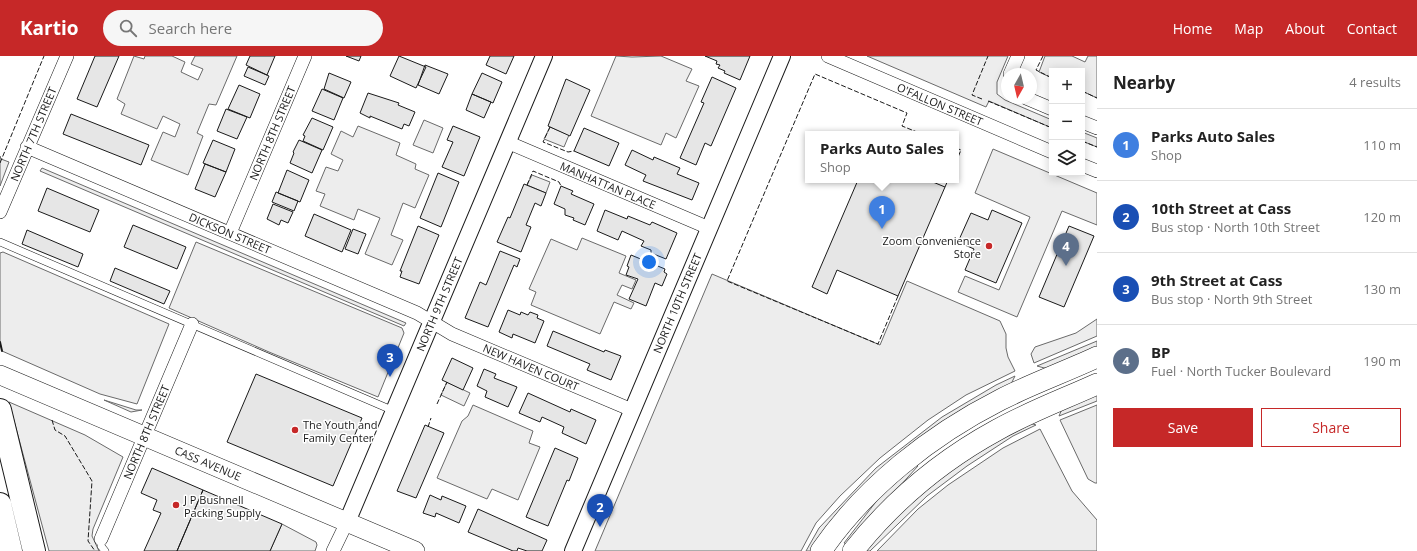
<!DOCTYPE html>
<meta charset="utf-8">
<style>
:root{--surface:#fff;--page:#f6f6f6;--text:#222;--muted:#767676;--line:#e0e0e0;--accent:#c62828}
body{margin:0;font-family:"Open Sans",sans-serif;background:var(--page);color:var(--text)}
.controls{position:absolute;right:12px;top:12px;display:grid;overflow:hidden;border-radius:0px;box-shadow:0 2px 10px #0003}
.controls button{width:36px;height:36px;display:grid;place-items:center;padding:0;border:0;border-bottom:1px solid var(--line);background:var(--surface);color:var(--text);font:20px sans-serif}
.compass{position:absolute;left:1001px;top:12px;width:36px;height:36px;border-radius:50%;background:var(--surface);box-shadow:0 2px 10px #0003;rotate:188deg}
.you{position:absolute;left:649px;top:206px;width:14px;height:14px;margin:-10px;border:3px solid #fff;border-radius:50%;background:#1a73e8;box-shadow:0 0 0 6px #1a73e833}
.badge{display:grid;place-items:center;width:26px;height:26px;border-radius:50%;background:var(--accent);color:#fff;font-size:13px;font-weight:700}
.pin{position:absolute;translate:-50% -33px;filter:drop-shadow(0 1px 2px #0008)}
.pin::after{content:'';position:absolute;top:21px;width:14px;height:12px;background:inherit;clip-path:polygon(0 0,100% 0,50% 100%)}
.popup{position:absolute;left:805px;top:75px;width:154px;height:52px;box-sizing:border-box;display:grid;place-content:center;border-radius:0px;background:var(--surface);filter:drop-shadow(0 1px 3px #0005);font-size:13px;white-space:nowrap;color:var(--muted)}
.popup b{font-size:15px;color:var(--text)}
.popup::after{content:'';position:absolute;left:50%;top:100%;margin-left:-8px;border:8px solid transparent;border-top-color:var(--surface)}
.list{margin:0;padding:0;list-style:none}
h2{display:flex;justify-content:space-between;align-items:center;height:52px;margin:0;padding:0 16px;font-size:17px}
h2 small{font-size:13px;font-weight:400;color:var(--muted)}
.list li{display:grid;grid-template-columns:26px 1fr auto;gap:12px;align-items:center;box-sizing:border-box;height:72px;padding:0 16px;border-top:1px solid var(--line)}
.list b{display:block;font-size:15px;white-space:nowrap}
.list p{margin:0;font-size:13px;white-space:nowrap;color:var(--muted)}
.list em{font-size:13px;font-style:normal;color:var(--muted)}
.actions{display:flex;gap:8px;padding:12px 16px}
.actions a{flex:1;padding:9px 0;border:1px solid var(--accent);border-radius:0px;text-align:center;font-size:14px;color:var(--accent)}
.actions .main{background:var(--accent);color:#fff}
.icon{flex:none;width:22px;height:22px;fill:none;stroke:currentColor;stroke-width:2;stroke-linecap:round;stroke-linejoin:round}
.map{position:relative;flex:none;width:1097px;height:495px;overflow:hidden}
header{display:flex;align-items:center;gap:24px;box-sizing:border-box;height:56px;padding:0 20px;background:var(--accent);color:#fff}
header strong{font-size:19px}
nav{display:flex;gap:22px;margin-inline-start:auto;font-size:14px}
.search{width:280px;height:36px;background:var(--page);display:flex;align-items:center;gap:10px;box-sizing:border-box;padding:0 14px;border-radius:22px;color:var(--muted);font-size:15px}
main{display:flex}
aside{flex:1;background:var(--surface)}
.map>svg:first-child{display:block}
.built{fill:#ededed;stroke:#6a6a6a}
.building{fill:#e6e6e6;stroke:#1a1a1a}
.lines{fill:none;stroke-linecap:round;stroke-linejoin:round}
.service-casing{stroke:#1a1a1a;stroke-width:8}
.minor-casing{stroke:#1a1a1a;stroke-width:14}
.tertiary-casing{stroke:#1a1a1a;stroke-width:18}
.secondary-casing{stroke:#1a1a1a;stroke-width:20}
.primary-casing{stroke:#1a1a1a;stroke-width:22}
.motorway-casing{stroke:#1a1a1a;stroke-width:24}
.service{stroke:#fff;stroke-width:7}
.minor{stroke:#fff;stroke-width:13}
.tertiary{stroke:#fff;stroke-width:16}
.secondary{stroke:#fff;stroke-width:19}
.primary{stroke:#fff;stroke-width:21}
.motorway{stroke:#fff;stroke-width:22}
.fence{stroke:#1a1a1a;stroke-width:1;stroke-dasharray:5 2;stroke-linecap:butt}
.wall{stroke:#1a1a1a;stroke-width:2}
.poi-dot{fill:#c62828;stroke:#fff;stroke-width:1.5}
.labels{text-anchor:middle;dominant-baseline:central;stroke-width:3;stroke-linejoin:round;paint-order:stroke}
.street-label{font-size:11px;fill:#1a1a1a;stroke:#fff}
.poi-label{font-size:11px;fill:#1a1a1a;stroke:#fff;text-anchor:start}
</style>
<header>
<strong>Kartio</strong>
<div class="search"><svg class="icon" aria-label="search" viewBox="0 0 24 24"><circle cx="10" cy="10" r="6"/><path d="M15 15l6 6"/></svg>Search here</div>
<nav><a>Home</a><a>Map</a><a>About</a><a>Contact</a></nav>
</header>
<main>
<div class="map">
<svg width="1097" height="495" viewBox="0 0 1097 495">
<rect width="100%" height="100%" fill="#fff"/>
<path class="built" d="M134,0L144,3L145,0H172L185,6L181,16L198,24L203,13L191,8L195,0H237L216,49L209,48L197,77L203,80L188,119L151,104L163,76L175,81L180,68L163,60L157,73L121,58L125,48L117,43Z
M616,0L632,1L661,0L692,13L686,25L699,30L676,82L666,77L661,89L591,60Z
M867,0H1008L997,26V38L1005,44L1052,64V72L989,45L986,51Z
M1045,0H1072L1085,6L1088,0H1097V42L1082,35V15H1052V22L1039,16Z
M424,64L443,72L433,97L413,89Z
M358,70L400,87L396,99L416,108L415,113L429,119L415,152L403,147L391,179L403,184L392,209L365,198L380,162L358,153L354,164L320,150L325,138L316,135L326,111L338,115L343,104L331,98L341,75L353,81Z
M550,71L569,79L564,91L544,83Z
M1082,76L1097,82V91L1082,85Z
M993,93L1097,137V169L1062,155L1017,261L958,236L965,220L999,234L1030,161L975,137Z
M0,100L1,103L9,106L0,130Z
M42,112L406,267L404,270L40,115Z
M532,119L550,126L546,137L527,129Z
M582,182L626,200L619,217L636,224L632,233L622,229L617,239L634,247L631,253L614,246L600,278L531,249L536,236L529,233L551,183L577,194Z
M196,186L402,272L404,277L378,341L269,296L169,252Z
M3,196L169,268L137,348L100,338L2,295L0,286V197Z
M712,218L880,289L907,225L1000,265L1006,278V292L1008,301L1015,315L966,339L928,364L880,402L840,440L816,467L801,495H595Z
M1097,263V280L1034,307L1031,298L1035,291L1076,277Z
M1097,285V292L1048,313L1037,310Z
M1015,320L1011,328L829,471L810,495H806L819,472L876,412L942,361L996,329Z
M447,326L470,337L464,350L441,339Z
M1097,337V345L1059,360L1062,353Z
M104,344L136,354H142L131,356Z
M9,346L85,379L123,401L93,473L92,480L99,495H49Z
M473,349L533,375L529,387L540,391L518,444L492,433L487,443L437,422L462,365L468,360Z
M1097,349V427H1095L1088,423L1060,364Z
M1030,367L1036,369L1013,380L967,410L927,440L870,495H862L883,472L956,408Z
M1040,373L1072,435L1097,464V495H877L918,453L948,429L1003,392Z
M916,408L918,410L847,488L844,487L882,438Z
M282,468L316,486L317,489L315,495H270Z"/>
<path class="building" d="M95,0H119L97,51L77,43Z
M250,0H275L267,19L246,9Z
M346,0H361L359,5Z
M399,0L426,11L416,32L390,20Z
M490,0H514L506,18L486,9Z
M705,0H750L740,24L724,17L725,15L718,12L720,9L716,8L717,5Z
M425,9L448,18L439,38L418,29Z
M248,11L269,20L265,29L244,20Z
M329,17L351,26L344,42L324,33Z
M482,17L502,26L493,47L472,38Z
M712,21L736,32L711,90L705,87L696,109L680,102L704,47L701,46Z
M566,23L590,34L570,80L548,70Z
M239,29L260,38L250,62L228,53Z
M322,33L343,42L334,64L312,55Z
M368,37L399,47L398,49L415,56L409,70L404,68L402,73L370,60V62L360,57Z
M472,38L491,46L484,62L466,54Z
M226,53L247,61L237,83L217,75Z
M71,58L149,89L141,109L63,78Z
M312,62L333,71L323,94L303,85L305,80L303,79Z
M453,70L480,81L464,120L442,111L453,86L447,84Z
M584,72L619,87L609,110L574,95Z
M213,84L235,93L226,116L203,107Z
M299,84L322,94L312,117L290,107L294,97L293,96Z
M632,94L653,104L654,101L680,112L677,118L699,127L692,144L643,125L646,119L625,109Z
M205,108L226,116L215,141L195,133Z
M287,114L309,124L300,146L278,137Z
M438,117L459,126L441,171L420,162Z
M858,124H928L945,131L898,240L837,214L827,238L812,231Z
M524,128L546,137L541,150L535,147L526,169L531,171L521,196L497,186L508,161L510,162Z
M561,130L573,135L571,138L594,148L585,169L573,164L574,162L565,159V153L554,148Z
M47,132L99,154L90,176L38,155Z
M276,136L298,145L294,155L272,146Z
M273,148L293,156L288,167L281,164L279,169L267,163Z
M605,154L627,163L628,160L650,169L652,166L677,177L666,203L651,197V194L641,190L644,185L622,175L618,184L597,175Z
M992,154L1022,167L996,227L965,214L974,193L958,186L971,157L988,164Z
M314,158L351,174L342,196L305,180Z
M133,169L186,191L177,213L124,191Z
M418,170L439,179L419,228L400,221L402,215H400Z
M1069,170L1094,180L1064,251L1039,241Z
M353,173L366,178L358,198L345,193Z
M27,174L83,198L78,211L22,188Z
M500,195L520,203L517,211L514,209L488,271L465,262L480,226L486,229Z
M631,199L665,213L664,216L667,218L662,230L655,227L646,250L629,243L638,223L626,219L629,211L627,210Z
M115,212L170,235L164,248L110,225Z
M508,254L520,259L521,256L528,259L530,256L538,259L537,262L544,265L535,287L513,278L512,282L499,276Z
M553,275L604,296L605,294L621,300L611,324L587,314L590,308L547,290Z
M452,302L473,312L463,334L442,324Z
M484,313L496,318L494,322L517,331L508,351L485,341L487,335L477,330Z
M256,318L362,362L333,430L227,386Z
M528,337L570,356L571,353L596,364L586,388L562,377L564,371L542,361L540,366L519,357Z
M425,369L444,377L416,442L397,435Z
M555,392L578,402L569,425L567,424L548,470L526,461Z
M152,412L203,434L177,495H144L161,457L153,454L157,444L141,437Z
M203,434L282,468L270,495H177Z
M430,439L441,444L442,440L466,450L459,467L436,457L435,461L423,457Z
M478,453L547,484L542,495H527L518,492L517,495H513L468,476Z"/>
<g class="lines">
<defs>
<path id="service" d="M0,186L394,355
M101,483V490L105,495"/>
<path id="minor" d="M828,0L1052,96
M1010,18L1018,0
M1026,42L1052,53
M1082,66L1097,72
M507,86L709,172
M27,91L417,257L452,278L632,354
M1082,109L1097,115
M0,156L67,0
M230,177L305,0
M101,483L192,268
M333,495L347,466"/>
<path id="tertiary" d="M347,466L544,0
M573,495L782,0"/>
<path id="secondary" d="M0,319L415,495"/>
<path id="primary" d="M821,495C865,431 931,379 1000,344C1031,328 1065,316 1097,301
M853,495C892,446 942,404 997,374C1029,356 1064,343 1097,328"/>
<path id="motorway" d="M0,354L34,495
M0,448L11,495"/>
</defs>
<use href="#service" class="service-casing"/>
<use href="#minor" class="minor-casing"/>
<use href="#tertiary" class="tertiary-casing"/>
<use href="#secondary" class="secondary-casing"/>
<use href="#primary" class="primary-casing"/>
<use href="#motorway" class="motorway-casing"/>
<use href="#service" class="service"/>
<use href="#minor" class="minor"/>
<use href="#tertiary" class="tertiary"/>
<use href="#secondary" class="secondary"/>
<use href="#primary" class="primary"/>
<use href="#motorway" class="motorway"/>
<path class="fence" d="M1043,0L1036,14L1052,22
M1082,35L1097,42
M982,43L972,39L988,0
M988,45L1052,72
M550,71L543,86L568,96L574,95
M1082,85L1097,91
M956,92L961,94L956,106
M0,107L44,0
M527,129L533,115L559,126L561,130
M945,131L948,124
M898,240L878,288L727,225L815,18L907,57L902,70L922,78
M437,348L447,326
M52,364L55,374L65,380L92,425L88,485L95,495
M428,371L431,362"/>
<path class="wall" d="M0,286L2,295"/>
</g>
<g class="poi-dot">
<circle cx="989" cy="190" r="4"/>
<circle cx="295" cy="374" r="4"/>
<circle cx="176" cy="449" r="4"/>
</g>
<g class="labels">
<g class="street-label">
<text transform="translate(940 48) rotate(23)">O'FALLON STREET</text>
<text transform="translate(272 77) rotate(-67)">NORTH 8TH STREET</text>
<text transform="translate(33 78) rotate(-67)">NORTH 7TH STREET</text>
<text transform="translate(608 129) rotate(23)">MANHATTAN PLACE</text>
<text transform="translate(230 177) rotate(23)">DICKSON STREET</text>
<text transform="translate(677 247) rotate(-67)">NORTH 10TH STREET</text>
<text transform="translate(439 248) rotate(-67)">NORTH 9TH STREET</text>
<text transform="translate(531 311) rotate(23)">NEW HAVEN COURT</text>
<text transform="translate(146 376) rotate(-67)">NORTH 8TH STREET</text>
<text transform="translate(208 407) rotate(23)">CASS AVENUE</text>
</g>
<g class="poi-label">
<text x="981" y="184" text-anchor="end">Zoom Convenience<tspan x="981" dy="13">Store</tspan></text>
<text x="303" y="368">The Youth and<tspan x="303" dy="13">Family Center</tspan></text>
<text x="184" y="443">J P Bushnell<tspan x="184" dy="13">Packing Supply</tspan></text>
</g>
</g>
</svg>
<div class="controls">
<button>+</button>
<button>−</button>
<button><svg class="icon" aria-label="layers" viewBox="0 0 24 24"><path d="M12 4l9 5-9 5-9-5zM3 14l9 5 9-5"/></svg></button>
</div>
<svg class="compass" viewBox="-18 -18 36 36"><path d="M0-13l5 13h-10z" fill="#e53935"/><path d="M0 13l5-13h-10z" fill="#767676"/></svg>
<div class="you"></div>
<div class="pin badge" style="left:882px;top:173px;background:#3f7fe0">1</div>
<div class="popup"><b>Parks Auto Sales</b>Shop</div>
<div class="pin badge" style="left:600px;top:471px;background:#1a4fb4">2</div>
<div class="pin badge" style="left:390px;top:321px;background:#1a4fb4">3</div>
<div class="pin badge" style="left:1066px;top:210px;background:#5c6f8a">4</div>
</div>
<aside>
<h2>Nearby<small>4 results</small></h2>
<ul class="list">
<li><span class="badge" style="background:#3f7fe0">1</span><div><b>Parks Auto Sales</b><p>Shop</p></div><em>110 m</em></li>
<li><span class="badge" style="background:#1a4fb4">2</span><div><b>10th Street at Cass</b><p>Bus stop · North 10th Street</p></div><em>120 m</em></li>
<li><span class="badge" style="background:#1a4fb4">3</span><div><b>9th Street at Cass</b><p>Bus stop · North 9th Street</p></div><em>130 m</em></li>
<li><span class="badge" style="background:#5c6f8a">4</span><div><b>BP</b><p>Fuel · North Tucker Boulevard</p></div><em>190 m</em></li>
</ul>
<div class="actions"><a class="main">Save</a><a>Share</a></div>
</aside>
</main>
